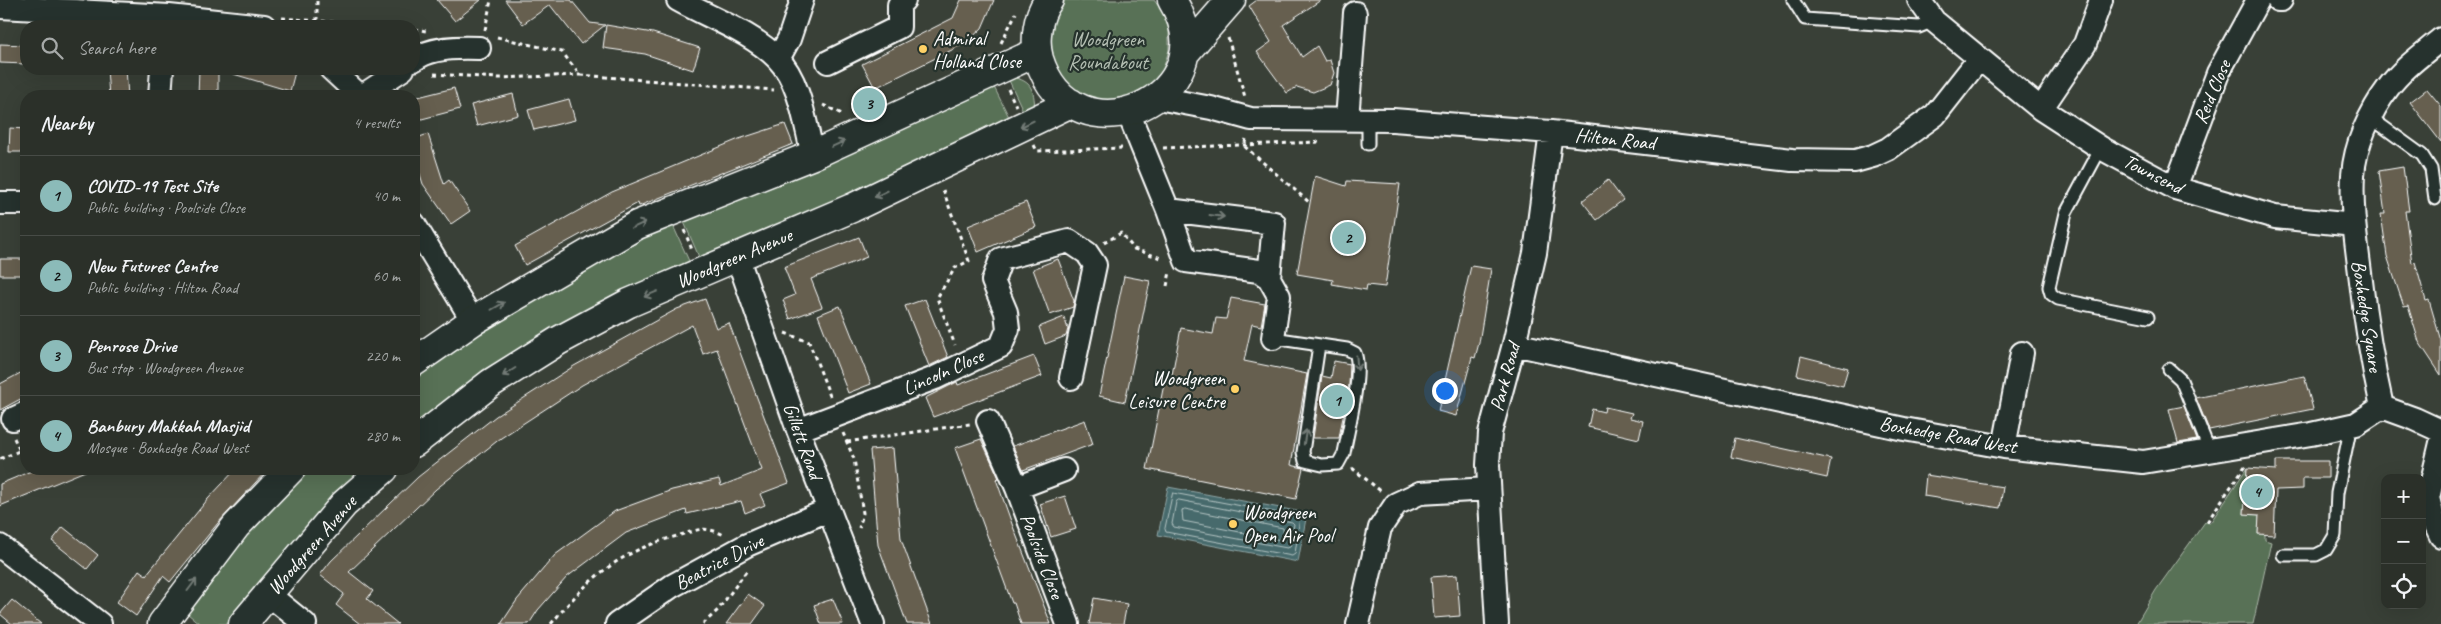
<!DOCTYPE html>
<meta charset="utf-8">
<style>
:root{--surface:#2b3029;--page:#373c35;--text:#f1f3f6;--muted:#a6a9a8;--line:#474b46;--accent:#8bbbb9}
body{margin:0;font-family:Caveat,sans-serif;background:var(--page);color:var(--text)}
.controls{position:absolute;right:15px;bottom:15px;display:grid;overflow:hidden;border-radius:10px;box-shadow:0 5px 20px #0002}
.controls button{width:45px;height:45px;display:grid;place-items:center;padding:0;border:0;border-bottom:1px solid var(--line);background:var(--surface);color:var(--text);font:25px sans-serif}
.you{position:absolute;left:1444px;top:390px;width:18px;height:18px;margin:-12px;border:4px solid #fff;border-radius:50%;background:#1a73e8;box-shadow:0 0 0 8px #1a73e833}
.badge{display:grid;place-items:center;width:32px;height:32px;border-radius:50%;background:var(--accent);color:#111;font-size:16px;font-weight:700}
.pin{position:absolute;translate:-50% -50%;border:2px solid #fff;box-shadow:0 1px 5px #0006}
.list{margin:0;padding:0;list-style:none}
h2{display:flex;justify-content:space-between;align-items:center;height:65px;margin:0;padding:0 20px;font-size:21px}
h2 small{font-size:16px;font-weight:400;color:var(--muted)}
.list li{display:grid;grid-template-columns:32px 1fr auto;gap:15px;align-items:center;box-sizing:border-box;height:80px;padding:0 20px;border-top:1px solid var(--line)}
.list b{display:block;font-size:19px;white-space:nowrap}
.list p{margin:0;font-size:16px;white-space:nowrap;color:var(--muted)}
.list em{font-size:16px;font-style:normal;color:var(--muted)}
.icon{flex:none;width:28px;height:28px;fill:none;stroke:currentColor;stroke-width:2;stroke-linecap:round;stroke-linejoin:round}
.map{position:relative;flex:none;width:2441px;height:624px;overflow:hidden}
.search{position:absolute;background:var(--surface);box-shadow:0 5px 20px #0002;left:20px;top:20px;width:400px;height:55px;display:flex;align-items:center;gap:12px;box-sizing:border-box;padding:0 18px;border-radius:20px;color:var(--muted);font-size:19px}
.panel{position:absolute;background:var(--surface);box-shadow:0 5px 20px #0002;left:20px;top:90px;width:400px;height:385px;border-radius:20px}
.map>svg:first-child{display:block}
.green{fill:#587156;stroke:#acb8aa}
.water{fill:#476b6c;stroke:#91a6a7}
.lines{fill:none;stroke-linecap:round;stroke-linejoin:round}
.shore{stroke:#b5c4c4;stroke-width:1}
.building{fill:#665f4f;stroke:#fff}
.lane-casing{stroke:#fff;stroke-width:15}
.street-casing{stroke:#fff;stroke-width:26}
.secondary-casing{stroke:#fff;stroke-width:31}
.path{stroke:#fff;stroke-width:3;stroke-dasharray:4 4;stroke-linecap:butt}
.lane{stroke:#26332d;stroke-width:11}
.street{stroke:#26332d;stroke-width:22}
.secondary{stroke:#26332d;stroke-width:28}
.oneway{stroke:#727a76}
.poi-dot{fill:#ffd166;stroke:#26332d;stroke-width:2}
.labels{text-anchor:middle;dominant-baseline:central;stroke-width:4.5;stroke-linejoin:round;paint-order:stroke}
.poi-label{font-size:20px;fill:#fff;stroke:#26332d;text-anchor:start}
.park-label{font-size:20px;fill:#b4bfb3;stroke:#26332d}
.street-label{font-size:20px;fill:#fff;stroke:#26332d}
</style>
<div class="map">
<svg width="2441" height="624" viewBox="0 0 2441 624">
<rect width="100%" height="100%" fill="#394037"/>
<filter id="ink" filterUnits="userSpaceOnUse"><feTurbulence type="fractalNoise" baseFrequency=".02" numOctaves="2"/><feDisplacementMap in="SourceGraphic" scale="10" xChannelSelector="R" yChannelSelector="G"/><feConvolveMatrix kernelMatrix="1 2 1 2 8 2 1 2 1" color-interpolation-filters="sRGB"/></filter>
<g filter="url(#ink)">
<path class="green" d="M1062,0H1154L1162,11L1169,30V50L1163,69L1152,84L1136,96L1117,102L1079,95L1052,68L1047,31Z
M1007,76C1031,80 1034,87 1035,110L1026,117Z
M994,87L1013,125L868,193L699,257L681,215Z
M671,221L689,261L549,333L414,430V371Z
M2247,468L2244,514L2259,515L2258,534H2265V540L2271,542L2253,624H2136L2156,590L2205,522L2210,523Z
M304,469H370L230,624H200L182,609Z"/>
<path class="water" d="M1168,487L1307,513L1298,562L1158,535Z"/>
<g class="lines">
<path class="shore" d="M1173,493L1300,517L1295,554L1292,556L1166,532L1165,529Z
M1179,500L1292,522L1294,524L1290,547L1287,548L1174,527L1172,524L1176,502Z
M1185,509L1283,528L1284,538L1281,540L1183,521L1182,511Z"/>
</g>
<path class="building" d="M437,0H481L455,21Z
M505,0H571L590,23L605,25L581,44L550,5L523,24Z
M961,0H994L982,28L966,43L875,88L862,64L953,18Z
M1257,0H1321L1283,25L1302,57L1317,46L1325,61L1330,60L1334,73L1330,85L1313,92L1297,87L1287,93L1257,52L1271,42L1249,6Z
M606,25L653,33L700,48L693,70L645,54L603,48Z
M0,44L26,45V64L0,63Z
M107,69H126L128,96H109Z
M199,69H218V96H198Z
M231,69H283L295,72L290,91L230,73Z
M454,88L460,109L418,120L414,98Z
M2427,89L2441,106V142L2410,102Z
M513,94L518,115L477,126L471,105Z
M569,99L575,120L534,130L528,110Z
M785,124L793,144L639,206L638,203L525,265L515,246L612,192L739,139Z
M10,128L26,129V152H9Z
M428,134L444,184L449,180L470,211L451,224L423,184L414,155V139Z
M2403,167L2409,211H2405L2412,263L2415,262L2426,301L2429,300L2441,341V375L2419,342L2408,306L2404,307L2387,256L2381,214H2385L2379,171Z
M1315,176L1346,186L1347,181L1400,184L1385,287L1367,285L1366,290L1332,284L1333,280L1297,274Z
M1608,180L1623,200L1597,220L1582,201Z
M1026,202L1036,227L978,252L968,226Z
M859,237L867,257L811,279L822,307L790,319L783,300L795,295L784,267Z
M0,259H26V275H0Z
M1058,259L1074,301L1073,307L1050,315L1033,269Z
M1471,266L1491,269L1479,343L1475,358L1472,357L1456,416L1438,411Z
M1124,276L1150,281L1125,402L1099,396Z
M1231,298L1265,304L1261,326L1252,324L1244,361L1307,374L1291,465L1303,468L1296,499L1147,469L1166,374L1172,375L1181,328L1213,334L1216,318L1226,319Z
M705,299L716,328L729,323L789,483L760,494L765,505L745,513L741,501L687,514L686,510L626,533L567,577L538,610L529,624H501L517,600L555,555L615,511L672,490L719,479L721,486L762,470L717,349L703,354L692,325L582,385L501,438L436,489L349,572L373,591L367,599L398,624H360L336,605L344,594L320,575L331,561L418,477L496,416L574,366L677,309Z
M925,299L948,357L929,366L905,306Z
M840,306L871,384L848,393L818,315Z
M1064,317L1068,329L1066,336L1045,344L1039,327Z
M1034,356L1042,376L933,417L925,398L957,382L958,385Z
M1801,356L1848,368L1843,386L1797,375Z
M1334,361L1350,364L1349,385L1339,438H1313L1322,376L1331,378Z
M26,370V396L0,410V384Z
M2304,376L2313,409L2209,430L2196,398Z
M2184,406L2197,440L2178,443L2169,409Z
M1605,407L1632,413L1630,418L1643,421L1639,439L1588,427L1592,409L1604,412Z
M1085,420L1093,444L1023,470L1013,446Z
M1735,438L1831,459L1827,478L1731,457Z
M981,439L999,478L996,479L1012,524L1051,624H1021L1014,603H1012L955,448Z
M893,448L901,539L932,624H907L878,545L870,450Z
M2276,461H2328V478H2303V489L2276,490L2274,535L2258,534L2259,515L2244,514L2247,468L2276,470Z
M36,469H90L0,506V484Z
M236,469H268L218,523L170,582L163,576L136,616L117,602L139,570L146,575L208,499Z
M1926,475L2003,487L2000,508L1924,496Z
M1065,496L1076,529L1051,537L1040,504Z
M63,527L98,555L87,569L52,541Z
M1457,575L1460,616L1434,618L1431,577Z
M748,594L765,606L752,624H726Z
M1094,598L1127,604L1123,624H1089Z
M833,599L843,624H821L814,605Z
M12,600L41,624H12L0,614Z"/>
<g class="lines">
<defs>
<path id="lane" d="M1793,0L1805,19L1919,27L1934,21
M2371,118L2422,155L2431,169L2435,199
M1368,120V144
M2101,148L2066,213L2049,287L2051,294L2058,299L2148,317
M1273,338L1347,349L1355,353C1363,371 1348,431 1344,453L1338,464L1322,465L1305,461L1303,452L1319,345
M2169,369L2181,380L2210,452
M2283,555H2316L2326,550L2335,535L2337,493L2351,425"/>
<path id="street" d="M678,0C710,18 751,32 777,58C801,82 805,125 813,155
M1919,0L1934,21L2041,109L2101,148L2175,188L2275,217L2354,225
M2278,0H2281
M0,7L169,16L264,26
M778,59L789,39L802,0
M414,60C430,47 459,47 479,48
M828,62L899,27V5L904,0
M331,69L360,96
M160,96L162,69
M362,96L403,69
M1158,98L1211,108L1251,119L1393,120L1551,132L1792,160L1855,161L1873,156L1888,149L1935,115L1979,59
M2041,109L2085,44L2101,0
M1128,112L1168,210L1186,261L1259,271L1269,278L1279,296L1273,338
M1347,120L1355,13
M2175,188L2218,73L2258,0
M0,203H26
M1168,210L1274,223L1269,278
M414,224L473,321
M737,256L798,430L873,624
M1514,344L1904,429L2004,447L2143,462L2311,434L2356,424L2382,407
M2382,407C2372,363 2365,318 2360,273C2356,240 2351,208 2353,175C2355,145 2370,112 2388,88C2402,69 2423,54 2441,39
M2382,407L2415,419L2441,431
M13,419L26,413
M988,421L1017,488L1068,624
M798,430L935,378L1001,346L1008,329L1006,312L993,281L1001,259L1069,241L1087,253L1095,265L1071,378
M2441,443L2428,498L2434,521L2441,536
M2004,447L2022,353
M1017,488L1064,470
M0,546L100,624
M268,594L305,624
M617,624L672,586L747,545L828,510
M1358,624L1380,528L1396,504L1420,493L1489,489
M1497,624L1488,465L1490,433L1514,344L1535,253L1551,132"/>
<path id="secondary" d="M1049,0C1037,15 1034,41 1039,59C1073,168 1232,96 1172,0
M1184,54L1231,0
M414,362L473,321L637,225L813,155L1037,52
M414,443L491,383L558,341L629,303L852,208L1071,103
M162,624L236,526L291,469
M243,624L344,504L384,469"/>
</defs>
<use href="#lane" class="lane-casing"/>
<use href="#street" class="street-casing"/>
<use href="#secondary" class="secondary-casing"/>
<path class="path" d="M282,18L379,26
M317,21V0
M414,29L426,31
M485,30L491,0
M497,37L562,52L580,75L774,90
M1228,38L1245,97
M1001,43L1016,13
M434,74L499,78L580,75
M1008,89L1016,106
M823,105L844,115
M1246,139L1244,146L1310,203
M1034,145L1037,151L1122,148
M1163,148L1320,142
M943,190L969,261L955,268L937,298L955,345
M684,230L693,252
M1104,243L1121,233L1134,249L1164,259
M1167,286L1170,272
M785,333L809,342L830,396
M843,433L854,459L863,513L859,528
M14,438L20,451
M847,442L970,424
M0,459L26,448
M1352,468L1382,492
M2207,522L2245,466
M551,624C589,578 618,552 677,536C698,530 703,525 724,535
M703,624L718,610L748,569"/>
<use href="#lane" class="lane"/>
<use href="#street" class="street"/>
<use href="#secondary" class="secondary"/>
</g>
<defs><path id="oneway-shaft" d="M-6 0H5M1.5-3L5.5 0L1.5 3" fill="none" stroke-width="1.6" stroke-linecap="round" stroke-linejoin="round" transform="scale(1.25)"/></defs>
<g class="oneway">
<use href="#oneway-shaft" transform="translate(1027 124) rotate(154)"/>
<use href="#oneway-shaft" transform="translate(838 144) rotate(-25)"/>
<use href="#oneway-shaft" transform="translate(881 194) rotate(154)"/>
<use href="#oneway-shaft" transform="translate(1217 216) rotate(7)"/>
<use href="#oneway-shaft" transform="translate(639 225) rotate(-25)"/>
<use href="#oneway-shaft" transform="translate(651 294) rotate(157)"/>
<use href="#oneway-shaft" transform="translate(498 306) rotate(-30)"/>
<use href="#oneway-shaft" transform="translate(1357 363) rotate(85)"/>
<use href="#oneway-shaft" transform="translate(509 372) rotate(148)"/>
<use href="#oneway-shaft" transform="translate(1305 437) rotate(-81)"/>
<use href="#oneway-shaft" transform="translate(192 585) rotate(-53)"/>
</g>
</g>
<g class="poi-dot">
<circle cx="923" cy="49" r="5"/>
<circle cx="1235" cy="389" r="5"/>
<circle cx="1233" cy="524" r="5"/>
</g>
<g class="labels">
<g class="poi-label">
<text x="933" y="38">Admiral<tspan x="933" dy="23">Holland Close</tspan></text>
<text x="1225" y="378" text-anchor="end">Woodgreen<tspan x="1225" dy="23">Leisure Centre</tspan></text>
<text x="1243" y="512">Woodgreen<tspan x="1243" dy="23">Open Air Pool</tspan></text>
</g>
<g class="park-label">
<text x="1108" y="39">Woodgreen<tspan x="1108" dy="23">Roundabout</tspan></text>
</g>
<g class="street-label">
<text transform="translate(2212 92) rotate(-67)">Reid Close</text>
<text transform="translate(1615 139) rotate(6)">Hilton Road</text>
<text transform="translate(2153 174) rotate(27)">Townsend</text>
<text transform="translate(734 258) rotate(-23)">Woodgreen Avenue</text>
<text transform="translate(2367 316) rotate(81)">Boxhedge Square</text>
<text transform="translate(943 372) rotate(-24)">Lincoln Close</text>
<text transform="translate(1505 377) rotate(-75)">Park Road</text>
<text transform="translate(1948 435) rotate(10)">Boxhedge Road West</text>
<text transform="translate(803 441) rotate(70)">Gillett Road</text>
<text transform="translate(312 545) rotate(-49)">Woodgreen Avenue</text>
<text transform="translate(1042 556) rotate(69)">Poolside Close</text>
<text transform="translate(719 562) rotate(-28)">Beatrice Drive</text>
</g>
</g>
</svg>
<div class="controls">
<button>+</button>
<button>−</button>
<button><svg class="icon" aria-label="locate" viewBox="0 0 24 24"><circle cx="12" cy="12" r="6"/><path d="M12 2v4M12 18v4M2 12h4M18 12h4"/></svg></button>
</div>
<div class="you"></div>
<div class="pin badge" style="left:1337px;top:401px">1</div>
<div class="pin badge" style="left:1348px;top:238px">2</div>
<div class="pin badge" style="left:869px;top:104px">3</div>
<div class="pin badge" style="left:2257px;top:492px">4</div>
<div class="search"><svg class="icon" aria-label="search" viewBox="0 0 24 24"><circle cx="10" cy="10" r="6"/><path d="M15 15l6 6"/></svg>Search here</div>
<section class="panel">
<h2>Nearby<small>4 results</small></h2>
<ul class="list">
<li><span class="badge">1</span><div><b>COVID-19 Test Site</b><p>Public building · Poolside Close</p></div><em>40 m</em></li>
<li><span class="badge">2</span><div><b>New Futures Centre</b><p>Public building · Hilton Road</p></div><em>60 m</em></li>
<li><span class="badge">3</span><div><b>Penrose Drive</b><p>Bus stop · Woodgreen Avenue</p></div><em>220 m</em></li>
<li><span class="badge">4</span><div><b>Banbury Makkah Masjid</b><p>Mosque · Boxhedge Road West</p></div><em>280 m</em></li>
</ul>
</section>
</div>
